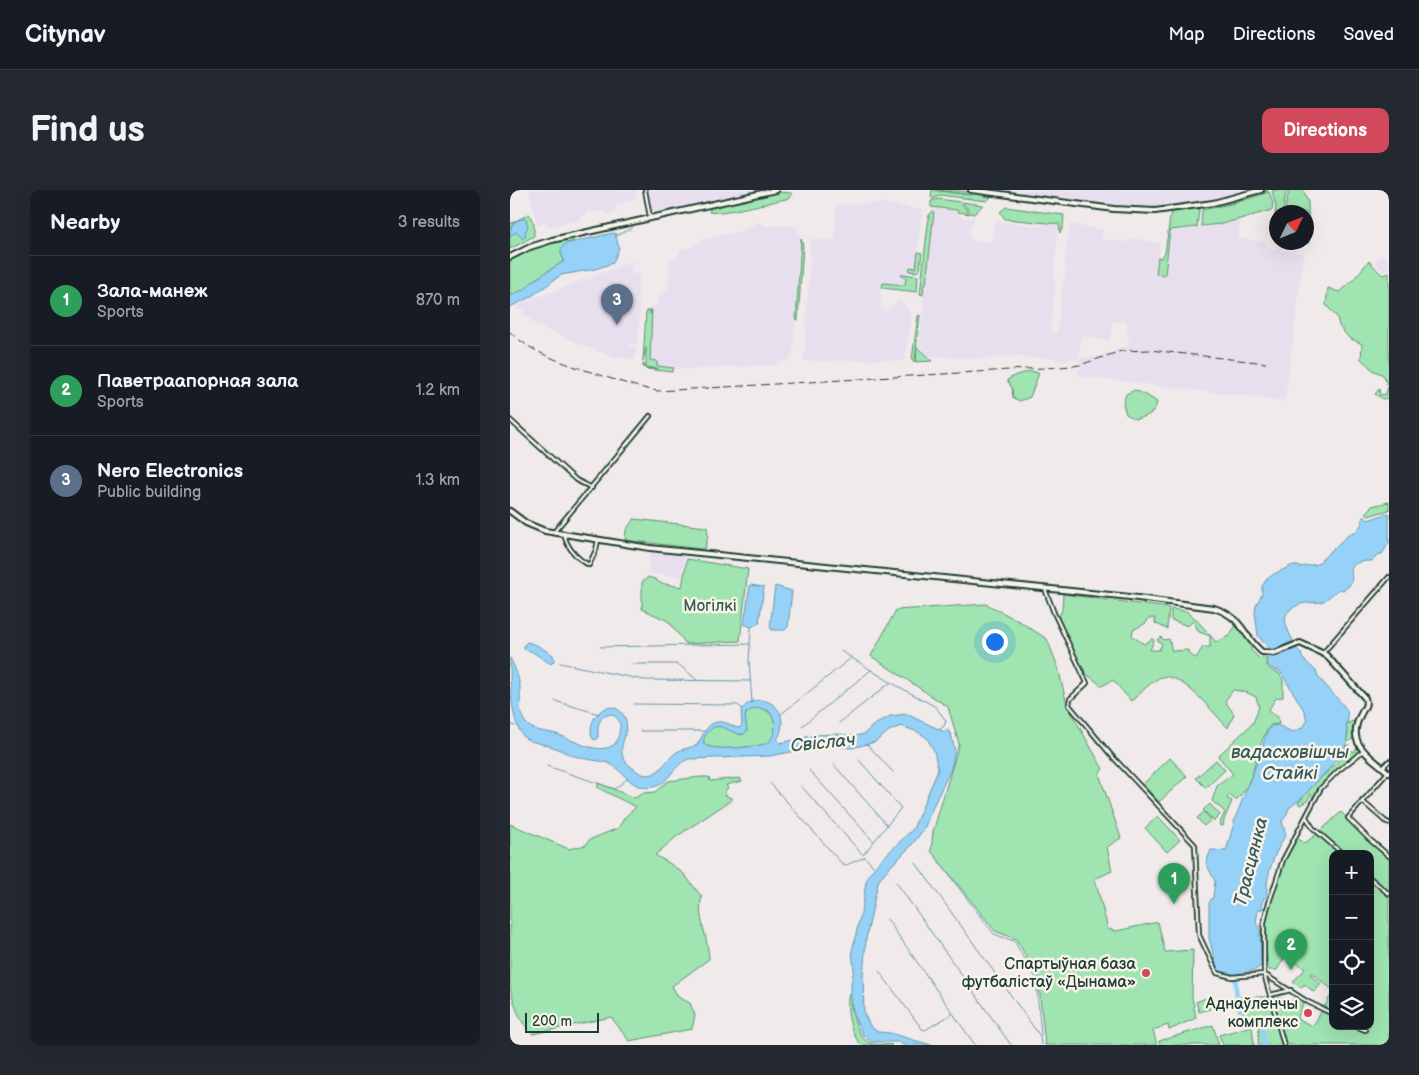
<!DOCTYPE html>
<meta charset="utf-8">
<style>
:root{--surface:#171b24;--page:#242831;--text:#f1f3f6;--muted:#9ea1a6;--line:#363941;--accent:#d1495b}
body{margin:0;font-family:"Balsamiq Sans",sans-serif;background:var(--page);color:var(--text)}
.controls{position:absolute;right:15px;bottom:15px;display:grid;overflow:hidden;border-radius:10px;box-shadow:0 5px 20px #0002}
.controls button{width:45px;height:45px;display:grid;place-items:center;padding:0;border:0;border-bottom:1px solid var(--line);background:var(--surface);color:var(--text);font:25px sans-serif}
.compass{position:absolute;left:759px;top:15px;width:45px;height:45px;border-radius:50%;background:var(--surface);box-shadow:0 5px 20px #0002;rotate:47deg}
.scale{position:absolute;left:15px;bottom:12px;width:74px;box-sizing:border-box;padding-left:5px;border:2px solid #1f3d34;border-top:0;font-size:14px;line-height:18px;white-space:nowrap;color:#1f3d34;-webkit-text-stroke:4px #f7f3e8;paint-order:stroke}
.you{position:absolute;left:484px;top:451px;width:18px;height:18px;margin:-12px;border:4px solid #fff;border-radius:50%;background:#1a73e8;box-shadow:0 0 0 8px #1a73e833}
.badge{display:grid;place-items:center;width:32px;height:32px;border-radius:50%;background:var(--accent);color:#fff;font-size:16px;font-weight:700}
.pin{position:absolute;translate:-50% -41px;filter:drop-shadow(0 1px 2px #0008)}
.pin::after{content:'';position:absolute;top:26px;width:18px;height:15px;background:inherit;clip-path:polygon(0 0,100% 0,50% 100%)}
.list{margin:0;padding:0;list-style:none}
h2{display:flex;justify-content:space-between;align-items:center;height:65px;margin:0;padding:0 20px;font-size:21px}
h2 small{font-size:16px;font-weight:400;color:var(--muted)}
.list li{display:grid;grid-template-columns:32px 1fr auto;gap:15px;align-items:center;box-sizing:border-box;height:90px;padding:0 20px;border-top:1px solid var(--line)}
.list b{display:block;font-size:19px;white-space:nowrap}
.list p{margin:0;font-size:16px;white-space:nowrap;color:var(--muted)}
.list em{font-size:16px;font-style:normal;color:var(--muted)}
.icon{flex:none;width:28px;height:28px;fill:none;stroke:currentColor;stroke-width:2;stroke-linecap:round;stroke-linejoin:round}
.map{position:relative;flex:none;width:879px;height:855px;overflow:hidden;border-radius:10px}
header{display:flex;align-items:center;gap:30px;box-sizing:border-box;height:70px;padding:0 25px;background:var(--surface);border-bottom:1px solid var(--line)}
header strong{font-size:24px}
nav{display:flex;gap:28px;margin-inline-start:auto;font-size:18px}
.intro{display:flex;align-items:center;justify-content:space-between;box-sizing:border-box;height:120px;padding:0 30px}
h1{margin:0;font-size:35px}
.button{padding:12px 22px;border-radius:10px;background:var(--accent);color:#fff;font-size:18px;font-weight:700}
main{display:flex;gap:30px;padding:0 30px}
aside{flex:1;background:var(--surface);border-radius:10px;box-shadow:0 5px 20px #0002}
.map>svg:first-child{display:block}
.built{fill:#e8dfee;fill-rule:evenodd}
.green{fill:#9fe4b1;stroke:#5f9072}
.water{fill:#96d2f7;stroke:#6696a9;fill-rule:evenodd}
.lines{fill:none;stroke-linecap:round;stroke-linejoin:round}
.stream{stroke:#6696a9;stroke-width:1}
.river{stroke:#96d2f7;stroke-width:4.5}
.minor-casing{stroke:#1f3d34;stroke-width:6}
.secondary-casing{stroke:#1f3d34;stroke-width:8}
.minor{stroke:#f7f3e8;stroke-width:2.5}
.secondary{stroke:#f7f3e8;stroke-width:4}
.rail{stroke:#1f3d34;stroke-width:1;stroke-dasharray:8 4;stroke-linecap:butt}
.poi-dot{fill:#d1495b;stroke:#f7f3e8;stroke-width:2}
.labels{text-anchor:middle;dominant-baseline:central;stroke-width:5;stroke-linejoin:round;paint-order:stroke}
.park-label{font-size:16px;fill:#395e4d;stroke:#f7f3e8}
.poi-label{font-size:16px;fill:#1f3d34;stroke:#f7f3e8;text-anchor:end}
.water-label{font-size:18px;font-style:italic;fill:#375b5b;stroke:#f7f3e8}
</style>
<header>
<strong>Citynav</strong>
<nav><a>Map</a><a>Directions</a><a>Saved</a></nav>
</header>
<div class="intro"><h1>Find us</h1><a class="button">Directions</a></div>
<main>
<aside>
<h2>Nearby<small>3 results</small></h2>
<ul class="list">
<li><span class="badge" style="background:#2e9e5b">1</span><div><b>Зала-манеж</b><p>Sports</p></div><em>870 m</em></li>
<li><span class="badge" style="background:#2e9e5b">2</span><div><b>Паветраапорная зала</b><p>Sports</p></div><em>1.2 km</em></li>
<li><span class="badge" style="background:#5c6f8a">3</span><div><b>Nero Electronics</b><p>Public building</p></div><em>1.3 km</em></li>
</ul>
</aside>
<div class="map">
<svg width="879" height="855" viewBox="0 0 879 855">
<rect width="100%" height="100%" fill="#f0eaeb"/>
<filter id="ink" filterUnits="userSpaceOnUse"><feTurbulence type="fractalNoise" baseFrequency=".02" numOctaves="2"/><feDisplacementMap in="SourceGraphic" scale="10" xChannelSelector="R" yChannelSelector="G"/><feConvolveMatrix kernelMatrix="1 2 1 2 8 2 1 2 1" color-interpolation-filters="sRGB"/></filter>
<g filter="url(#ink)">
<path class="built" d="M19,0H125L127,9L106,15L107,22L96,24L95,20L79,23V20L75,25L70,26L71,30L39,37L36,33L27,35Z
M136,0H254L140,24Z
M477,0H741L713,8L671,16L631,19Z
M373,13L412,20L406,78L399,77L397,99L372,96L370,116L375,122L390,109L402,124L395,170H391V172L382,171V170L294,171L301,49L324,50L326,24L325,15Z
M425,17L447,20V26L464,28V34L460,35L459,47L463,48V51L478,52L482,50L484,33L486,31L532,37L533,33L549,35L543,92L546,93L540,141L547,142L553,87H555L556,77L555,68L560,34L593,40L592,49L621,52L622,48L650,53L645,84L650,86H656L661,41L712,35L731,29L728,48L756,52V59L767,60L768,56L773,57L772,61L794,63L775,211L568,186L570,175L568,168L547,171L544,168H514L511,166L465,169L419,166L409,157L415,95L416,94ZM603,131L616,132L619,155L593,165L569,168L571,146L600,151Z
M250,32L254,36H284L289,38L288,42L290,43L283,161L279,171H269L266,175L181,179L136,175L141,115L146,116L148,105H151L158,99L160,68H168L169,60L184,56L185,54L194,49L232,41Z
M872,64L879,72V78L873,83L864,73Z
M126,70V73L122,74L121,83L129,84L128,112L130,113L128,154H120V156H126L125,170L111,167L106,169L32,138L23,133L17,126L16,127L12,123L14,121L13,118L8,120L6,115L76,89L80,91L81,87Z
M141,361L176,366L172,387L137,383Z"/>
<path class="green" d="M422,0L461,5L427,0H442L483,5L481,6H473L481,7L477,11L430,5L423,9L421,7Z
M755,0L758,1L725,12L693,18L694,16L724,9Z
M765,0H778L775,6L773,22H766V46L763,44L766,16L762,1Z
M780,0H793L798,12L799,53H795L796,52V22H775L777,8Z
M268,2L281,3L283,5L276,9C262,12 210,25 199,22L201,17Z
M759,2L763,13L762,20L712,34L691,36L692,20L725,13Z
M428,9L450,12L460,24L448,22L447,20L421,17V11Z
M452,12L473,15L464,24H462Z
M496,17L554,25L553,37L550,43L549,34L495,29L490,22Z
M687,17L689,20L687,37L660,40L655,85L646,84L648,67L651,68L655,63L661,21Z
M422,22H424L416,94H414L413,105L410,104L419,25Z
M19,24L24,34V46L0,59V34Z
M60,48L64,51L55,54L51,61L54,71L24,90L15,99L0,106V70L19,59Z
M291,49L293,56L288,130L286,129Z
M408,62L412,63L410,79L407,82L399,81L400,77L406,78Z
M859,71L871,84L874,85L879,83V208L873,209L865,204L869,199L870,205L876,204L878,196L873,185L863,180L851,169L852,154L839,148L829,136L827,127L816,115L818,98L829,102L843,90Z
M392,84L408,86L407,102L372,98L373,93L395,95L396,88L391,86Z
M140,119V124L141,120H142L140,170L147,171V176L164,178L162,182L137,179L133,177V173L136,178L148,179L136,177V158L133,171L136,122Z
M410,125L405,171L404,172L402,169L408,126Z
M407,157L422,171L406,172Z
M521,181L529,183L520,207L510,211L503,208L502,198L497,190L506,185Z
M625,200L638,206L647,212C645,224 636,227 625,229L616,224L613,214L616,204Z
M879,312V320L858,326L855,323L862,316Z
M124,329L197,337L198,346L195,358L191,359L115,350L116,340Z
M177,369L238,379L230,451L176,454L158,431L132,419V392L138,387L145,389L150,393L172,397Z
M553,404L659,418L657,439L645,433V428H639L636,433L623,440L622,446L634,454L642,449L644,450L640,460H649L652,454L647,450L651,447L654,450L659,449L662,461L678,460L679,464L686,468L693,457H700V446L689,442L683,431L678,436L661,430V419L676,421L685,428L706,452L719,446L726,435C733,441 742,451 741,460L750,469L753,467L757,469L756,470C757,479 761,481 769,483L773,490V507L766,508L758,521L768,527L769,534L761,535C743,557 748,591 726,610L719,605L717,608L722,611L714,630L713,636L709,635L715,622L702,611L707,596L723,584L708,566L743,533L749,517L746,507L736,502L723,500L715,511L724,524L718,538C705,525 672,482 652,487C644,488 628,506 621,511L603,490L592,496L574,482L548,428L552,420Z
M476,414L509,431L537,449L548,477L557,515L593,579L589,584L611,648L597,657L602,681L585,689L598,739L606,741L648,732L655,762L683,760L682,807L686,828L659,840L658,835L643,840L647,855H535L528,787L506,749L485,741L421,661L423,642L449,554L438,517L361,466L386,420Z
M250,518C267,521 270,545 257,554C243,556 204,563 194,554C193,550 194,546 197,542C208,529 220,542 232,545L237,541L235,529L236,523L243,519Z
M842,531L846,533L844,548L838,552L836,551L838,545L836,535Z
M837,555H839L841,560L844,562L847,557L850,558V561L814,591L803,611L801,610L803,606L801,604L797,611L790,615L788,613C795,605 800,598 807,591C818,580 834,571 837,555Z
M660,568L677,586L649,612L633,594Z
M706,570L715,580L696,598L686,588Z
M190,587H199L200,591L230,588L232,591L216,595L218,598L215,601V605L223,609L166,647L145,665L159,673L174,684L192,707C186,725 199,750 199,769L162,796L168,807L180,813L185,825L182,839L119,851L101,827L23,844C9,833 5,815 0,798V634L59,659L76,655L79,650L108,638L115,627L126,617L88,598V593L125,608L133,603L145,602L158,591Z
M700,614L710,625L704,631L693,620Z
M694,622L701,630L694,636L687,628Z
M831,622L858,649L879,667V855H748L749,836L735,831L730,807H733V813L738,814L742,807H766L781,812L784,808L792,810L793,814L787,829L803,836L823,802V836H860V664H823V800L801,783V786L811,794L804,802L794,794L791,798L783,792L795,779L776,765L767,780H758L754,732L774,668L786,648L795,653L807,644Z
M648,626L670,650L657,662L635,638Z
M339,803C341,817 345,849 362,854C368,855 376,854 382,855H351C340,843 335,818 339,803Z
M696,808L700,819L689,822L686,812Z
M703,835L709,855H650L649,851Z
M742,836L744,855H713L709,845Z"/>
<path class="water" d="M16,29L18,37L15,42L16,45L13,49L6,42L0,46C0,35 4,29 16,29Z
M103,43H105L109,58L103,73L85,79L51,85L22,106L0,117V106L15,99L24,90L54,71C52,64 48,60 55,54Z
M879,323V353L872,364L868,365L862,371C854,371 841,371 841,382C841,386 843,390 840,394C839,397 836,398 833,400L830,399C824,402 817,410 811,412C805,413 798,412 791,414C768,422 775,434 783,451L761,461L748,446L745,422L746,416L752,404V396L757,389L764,384L783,375L790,377L807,374L838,345L846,342L853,332L851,329L854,326L858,330Z
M240,395L254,397L249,433L241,437L234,434Z
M265,396L282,401L278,437L275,440H262L260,437Z
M17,452C27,454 35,460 43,465L44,471L41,474L21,461L14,459V455Z
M786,458L791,463L792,468L806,481L809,488L834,516L837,521L838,533H836C836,536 837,538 837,541C838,545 835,556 835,561L791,609L779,618L776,626L772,631L776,645C766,659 753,690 758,707L754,708L751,715L754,718L748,720L746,733L750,739L751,776C742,784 713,788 707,778L699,748V713L703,707L705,691L696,673L701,660L716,661L726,626L749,567L757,542L761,536L767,535L783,542L792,538L797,531L795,522L770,481C762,479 758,479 757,470L762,466L763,468Z
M0,468C5,478 9,487 10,498C11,509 8,522 15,532C22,542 36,541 46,544C63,549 88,567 105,554C110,543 115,529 100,524L92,527L88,535V547L86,550L83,549C74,531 97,507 111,522C128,541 99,557 119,575C123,578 127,582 132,584C149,590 156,567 169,561C174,558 181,558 187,555C195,542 199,526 219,534C224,536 225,538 230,538L232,535L231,520C250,497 285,518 267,550L270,553L306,545L327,544L345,546L354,544L361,537L380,526L396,524L435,542L437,539L441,544L445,561L441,579L424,614L414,639L400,657L374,683L368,692L356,749L353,786L354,824L361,837L368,842L380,843L421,855H393L389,852H361L353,845L346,831L341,813V794L344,779L342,761L353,714L356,692L360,683L371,670L403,639L428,580L424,561L417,548L408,542L391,536L379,541L365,552L342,558L324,556L307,557L260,566L178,569C163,575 159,594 143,597C122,602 114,580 98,573C88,570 77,570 68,567C58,565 50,559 40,556C31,553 22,553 15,548C0,533 0,491 0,468ZM250,518L259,521C267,531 267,544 258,553C246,557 203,562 194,554C193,550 194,547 197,543C209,527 221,546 234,544L237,541L235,527L236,523L243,519Z"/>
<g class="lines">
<path class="stream" d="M106,46L122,38L123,35
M241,437L239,471L242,513
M90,457L240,454
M331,461L380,492L426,517L436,531L434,536L429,540
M50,473L134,490L240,491
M121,474H168L187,490
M45,511L89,524
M124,514L228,515L232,519
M270,525L341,468
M329,533L380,493
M0,534L5,536
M292,536L361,480
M130,541H195
M357,554L383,582
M349,570L391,618L353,665
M324,575L377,635
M37,576L105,599L117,589
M299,580L363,651
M260,593L334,676L355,667
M291,596L352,664
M355,667L364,677
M429,672L484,744L504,751L526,788L531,845
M406,673L530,846L531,855
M386,692L501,855
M377,729L465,855
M369,781L412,839L415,840L442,824"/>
<path class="river" d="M725,782C726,793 725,823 737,828C742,830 747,830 752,833L754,855"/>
<defs>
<path id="minor" d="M135,0L140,27
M0,230L66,290L82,298
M44,342L140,226
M54,345C58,359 66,368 79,375L86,360L88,350
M535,399L544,423L577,493L560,509L559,515L601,565L685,655L689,745L707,783L722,787L754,784L798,812L823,824
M813,463L879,387
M873,577L879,571
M878,582L838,628L859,649L879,666
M852,611L875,631L879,633
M796,627L803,638L833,664
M860,688L879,704
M760,805L781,800
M846,836L855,840
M774,855L754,784V733L757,719L773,670L811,598L828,581L853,561"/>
<path id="secondary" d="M461,0L604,19L645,21L703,13L751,0
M0,67L20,57L42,50L266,0
M0,321L16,333L35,341L140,358L620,407L704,418C734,428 732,445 752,462L765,463L790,453L816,465L855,508C857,514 855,517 852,522C834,554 858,564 879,583"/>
</defs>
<use href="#minor" class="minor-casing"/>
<use href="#secondary" class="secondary-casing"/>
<use href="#minor" class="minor"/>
<use href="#secondary" class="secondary"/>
<path class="rail" d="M0,142C25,166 61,175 93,186C111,192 129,198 148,201L550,177L570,175L611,161L640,160L756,173"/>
</g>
</g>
<g class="poi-dot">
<circle cx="636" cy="783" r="5"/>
<circle cx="798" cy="823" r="5"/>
</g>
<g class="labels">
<g class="park-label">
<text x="200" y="416">Могілкі</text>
</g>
<g class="poi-label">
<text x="626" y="774">Спартыўная база<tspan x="626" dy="18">футбалістаў «Дынама»</tspan></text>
<text x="788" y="814">Аднаўленчы<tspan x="788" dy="18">комплекс</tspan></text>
</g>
<g class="water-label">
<text transform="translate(313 553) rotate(-6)">Свіслач</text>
<text x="780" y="562">вадасховішчы<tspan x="780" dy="21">Стайкі</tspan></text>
<text transform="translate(741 672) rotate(-76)">Трасцянка</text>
</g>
</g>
</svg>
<div class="controls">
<button>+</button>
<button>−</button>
<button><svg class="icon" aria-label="locate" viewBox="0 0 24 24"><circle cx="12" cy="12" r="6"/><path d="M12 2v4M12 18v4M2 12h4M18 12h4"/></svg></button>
<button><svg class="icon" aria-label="layers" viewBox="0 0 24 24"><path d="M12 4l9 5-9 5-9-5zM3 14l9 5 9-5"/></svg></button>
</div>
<svg class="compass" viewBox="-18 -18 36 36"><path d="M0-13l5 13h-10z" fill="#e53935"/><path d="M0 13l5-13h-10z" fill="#9ea1a6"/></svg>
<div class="scale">200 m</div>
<div class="you"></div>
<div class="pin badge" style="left:664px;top:714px;background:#2e9e5b">1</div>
<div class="pin badge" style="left:781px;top:780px;background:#2e9e5b">2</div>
<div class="pin badge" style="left:107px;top:135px;background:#5c6f8a">3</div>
</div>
</main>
